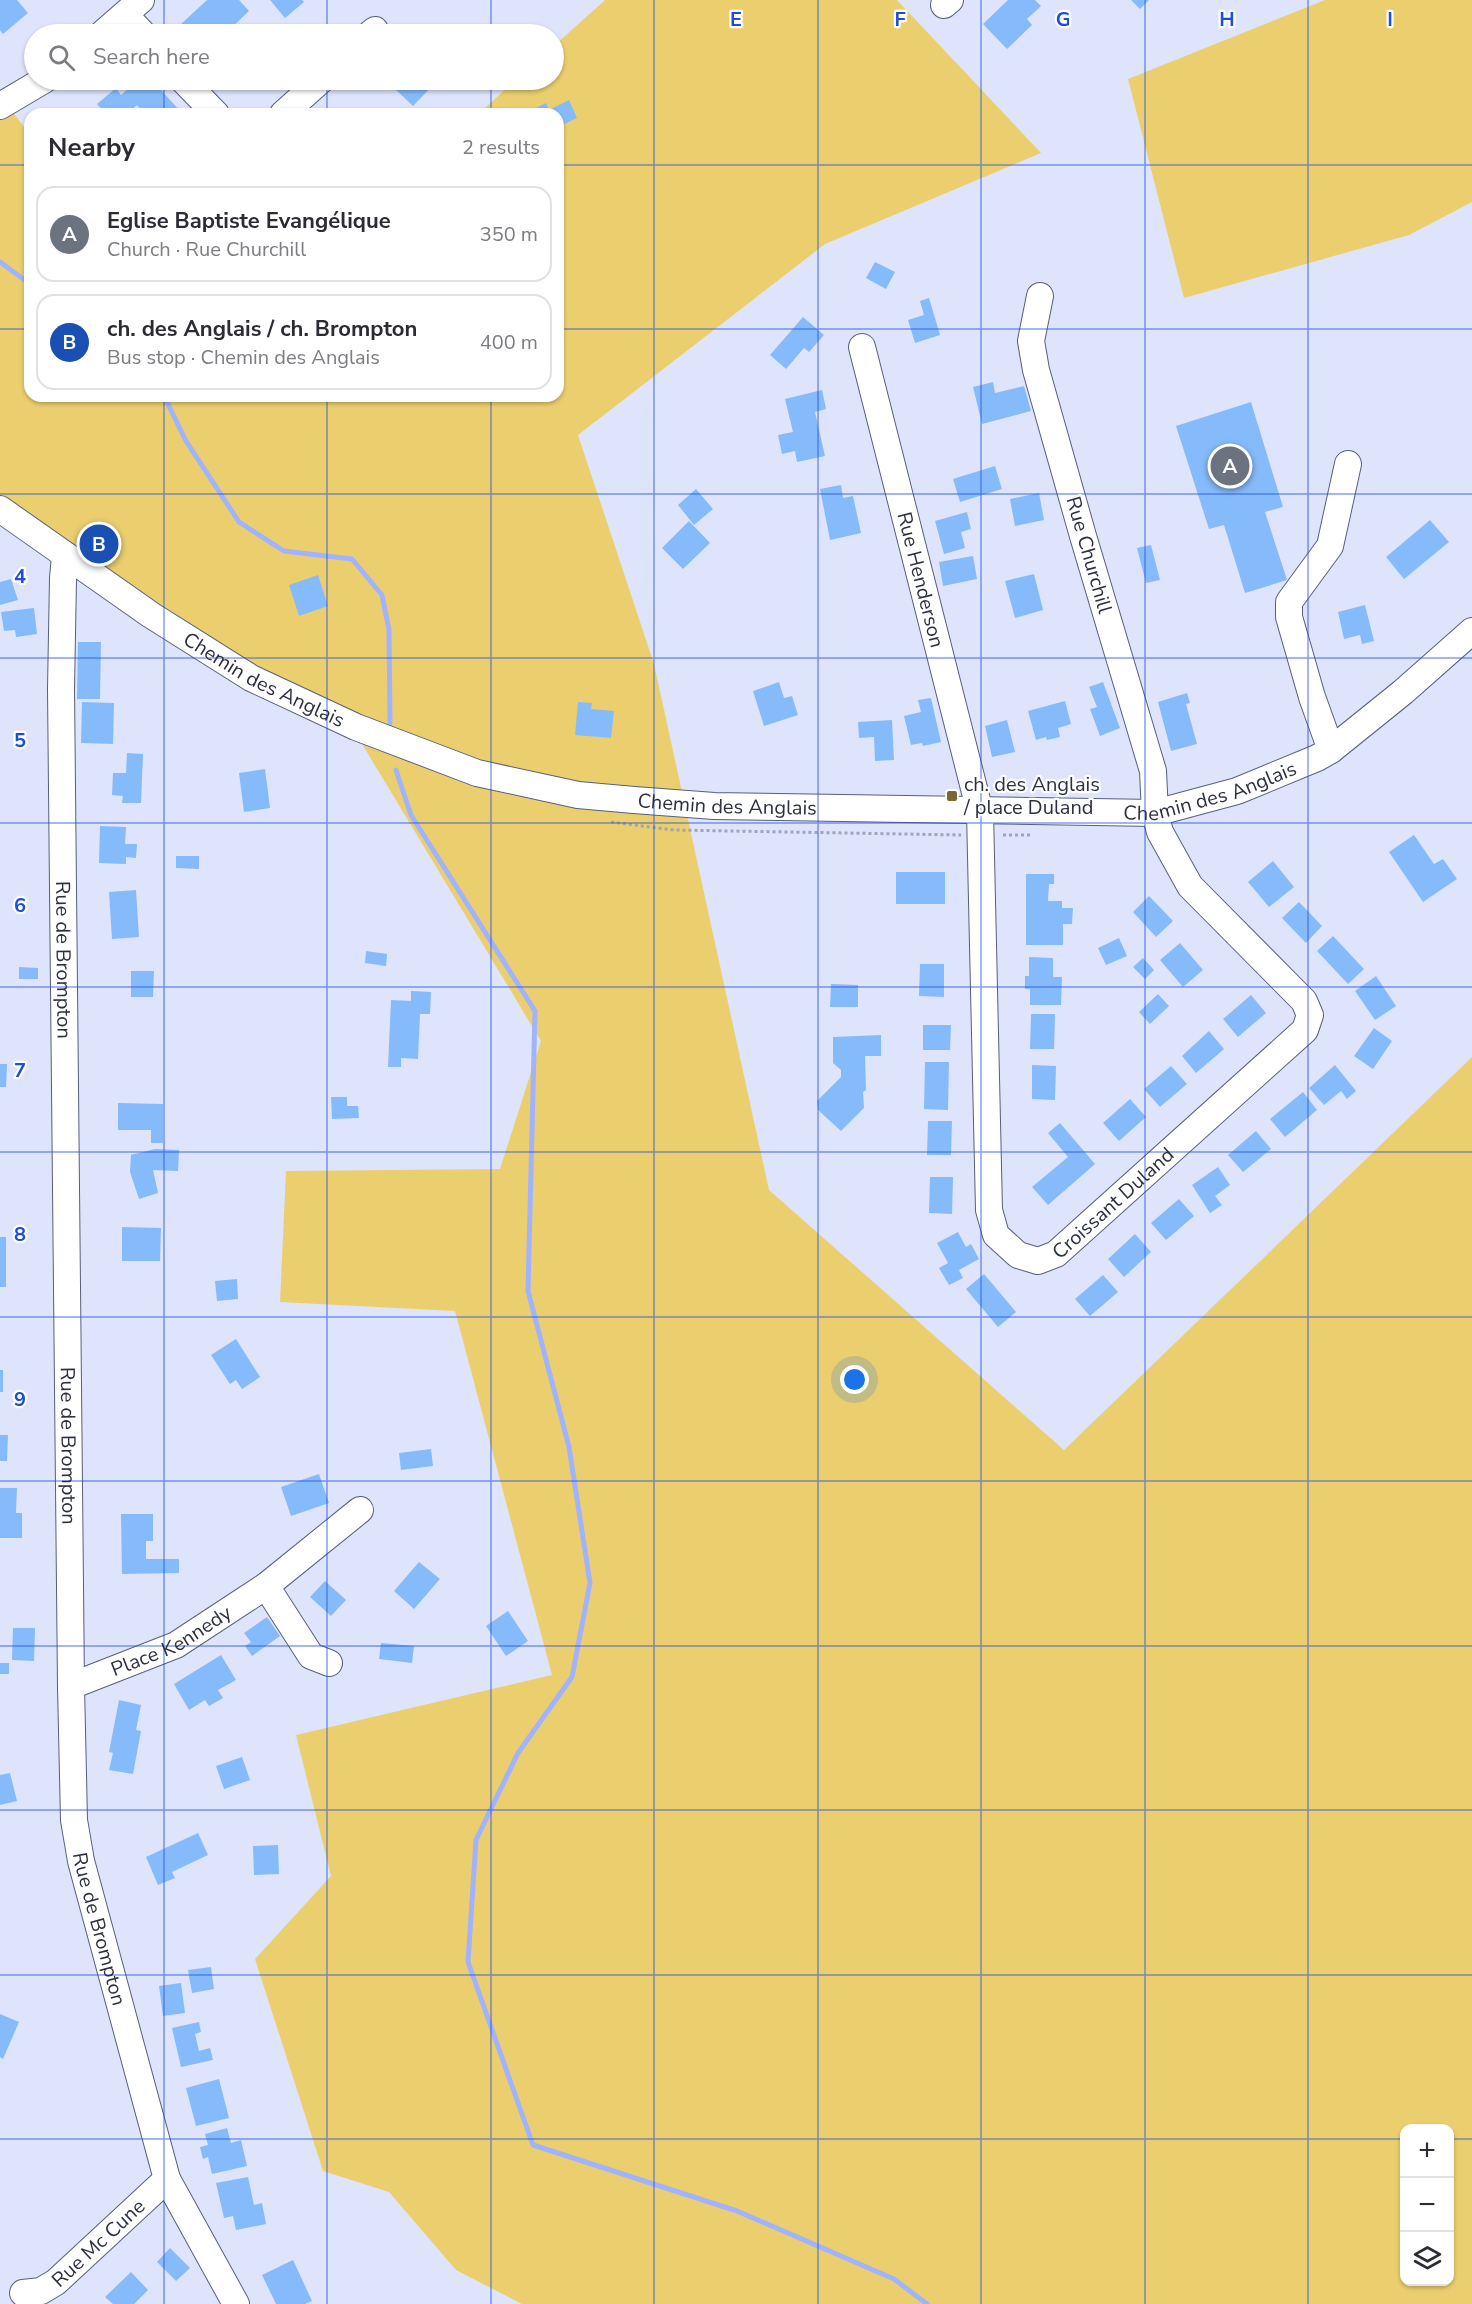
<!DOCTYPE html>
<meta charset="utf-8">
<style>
:root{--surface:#fff;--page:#f7f7f7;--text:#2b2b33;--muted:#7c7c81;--line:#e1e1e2;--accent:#ea580c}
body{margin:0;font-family:"Nunito Sans",sans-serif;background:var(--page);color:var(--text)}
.controls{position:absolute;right:18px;bottom:18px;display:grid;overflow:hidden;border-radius:12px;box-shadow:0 2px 4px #0004}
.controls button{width:54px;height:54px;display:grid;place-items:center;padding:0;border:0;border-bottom:2px solid var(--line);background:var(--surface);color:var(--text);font:30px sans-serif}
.you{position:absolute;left:855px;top:1380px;width:21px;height:21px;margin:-15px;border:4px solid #fff;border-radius:50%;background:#1a73e8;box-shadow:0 0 0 9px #1a73e833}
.badge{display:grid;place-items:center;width:39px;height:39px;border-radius:50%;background:var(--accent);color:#fff;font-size:20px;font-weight:700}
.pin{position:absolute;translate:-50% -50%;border:3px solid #fff;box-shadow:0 2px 6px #0006}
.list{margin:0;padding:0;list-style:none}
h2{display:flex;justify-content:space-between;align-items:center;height:78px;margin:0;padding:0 24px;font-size:26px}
h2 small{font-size:20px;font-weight:400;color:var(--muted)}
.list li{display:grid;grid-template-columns:39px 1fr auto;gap:18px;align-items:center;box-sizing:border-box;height:96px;margin:0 12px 12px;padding:0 12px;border:2px solid var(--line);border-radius:18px}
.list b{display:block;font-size:22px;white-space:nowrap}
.list p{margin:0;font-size:20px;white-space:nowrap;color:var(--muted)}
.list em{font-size:20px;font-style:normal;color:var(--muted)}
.icon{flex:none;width:33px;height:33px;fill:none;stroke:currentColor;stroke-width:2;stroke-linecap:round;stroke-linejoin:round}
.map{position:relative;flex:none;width:1472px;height:2304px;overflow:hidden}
.search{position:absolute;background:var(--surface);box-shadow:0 2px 4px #0004;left:24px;top:24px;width:540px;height:66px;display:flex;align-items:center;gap:15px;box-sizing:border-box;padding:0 21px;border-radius:33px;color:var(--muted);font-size:22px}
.panel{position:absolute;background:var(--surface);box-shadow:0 2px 4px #0004;left:24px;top:108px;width:540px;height:294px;border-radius:18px}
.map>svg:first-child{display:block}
.green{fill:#ebcf6f;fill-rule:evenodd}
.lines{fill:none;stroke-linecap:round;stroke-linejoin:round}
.stream{stroke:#a1b3fd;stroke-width:5}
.building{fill:#86bbfb}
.minor-casing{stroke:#575f7f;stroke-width:28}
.path{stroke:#9fa4b9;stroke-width:3;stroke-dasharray:3 3;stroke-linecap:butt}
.minor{stroke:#fff;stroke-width:26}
.grid{fill:none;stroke:#1d4ed8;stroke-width:1.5;stroke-opacity:0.55}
.poi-dot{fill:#776836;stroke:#fff;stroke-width:2}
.labels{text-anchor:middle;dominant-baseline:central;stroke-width:4.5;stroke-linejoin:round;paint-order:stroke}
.street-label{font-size:20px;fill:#2c2f3e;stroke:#fff}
.poi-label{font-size:20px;fill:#2c2f3e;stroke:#fff;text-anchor:start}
.grid-label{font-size:20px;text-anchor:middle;font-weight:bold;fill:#1d4ed8;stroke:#fff;stroke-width:4.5;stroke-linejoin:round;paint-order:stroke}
</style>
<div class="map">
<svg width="1472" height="2304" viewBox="0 0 1472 2304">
<rect width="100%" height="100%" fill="#dee4fb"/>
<path class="green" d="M605,0H897L1041,153L825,244L578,435L654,664L769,1190L1064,1450L1472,1057V2304H522L456,2270L389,2192L323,2171L255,1959L331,1876L296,1735L552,1675L455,1311L280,1302L286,1171L500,1169L541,1041L350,724L83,562L0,500V95L30,135V396H558V114H478L516,80H554V46ZM1404,2128H1450V2282H1404Z
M1325,0H1472V202L1409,235L1184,298L1128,79Z"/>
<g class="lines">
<path class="stream" d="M0,262L30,284
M164,396L186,441L239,522L284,551L352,559L382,595L389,630L390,723
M396,770L411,815L535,1011L528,1291L569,1447L590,1583L572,1677L518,1753L476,1840L468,1962L533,2145L737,2211L894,2279L927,2304"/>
</g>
<path class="building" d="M0,0H17L28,13L3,34L0,30Z
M207,0H239L249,11L225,34H188L180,25Z
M270,0H302L304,2L285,18Z
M1008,0H1035L1041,6L1027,19L1032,25L1007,49L983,24Z
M1131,0H1149L1140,9Z
M124,80H152L180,111L177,114H145L137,105L127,114H106L97,104L116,88L121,95L130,87Z
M402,80H438L413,106L394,88Z
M569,100L577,118L558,127V114H523L546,103L549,110Z
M875,262L895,272L886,289L866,278Z
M929,298L940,335L915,343L908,320L924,315L920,301Z
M803,317L824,335L809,352L804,348L786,369L770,355Z
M993,382L995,393L1024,386L1031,411L982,424L973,387Z
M822,390L826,409L815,412L825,456L797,462L795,451L782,454L778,435L793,432L785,399Z
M1251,402L1283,507L1265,512L1287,580L1245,593L1224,525L1209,529L1176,426Z
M995,466L1002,489L960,502L953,479Z
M841,485L843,498L853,496L861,533L830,540L820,489Z
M696,489L713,509L694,525L678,505Z
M1039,493L1044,520L1015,526L1010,499Z
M967,512L971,529L961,532L965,548L944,554L935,521Z
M1430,520L1449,542L1404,579L1386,557Z
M689,521L710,543L683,569L662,548Z
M1151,545L1160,580L1146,583L1137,548Z
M973,556L977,579L943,586L939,562Z
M1034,574L1043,610L1015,618L1005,581Z
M318,575L328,606L299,616L289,585Z
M11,579L18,600L0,605V582Z
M1365,605L1374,641L1362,644L1360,635L1344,639L1338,612Z
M34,608L37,634L16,637L15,630L4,631L1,612Z
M78,642H101L100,699H77Z
M779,682L784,698L792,696L798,715L764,726L753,691Z
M1103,682L1120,728L1100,736L1090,709L1097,707L1089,687Z
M1187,693L1190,703L1186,704L1197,744L1171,751L1158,702Z
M931,698L941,742L923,746L922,743L911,745L904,716L921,712L918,700Z
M1065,701L1071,724L1058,728L1060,737L1047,740L1046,737L1036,740L1028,711Z
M82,702L114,703L113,744L81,743Z
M578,702L592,703L591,709L614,711L611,738L575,735Z
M892,720L894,760L875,761L874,737L859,738L858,722Z
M1007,720L1015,752L992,757L985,726Z
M127,753L143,754L141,803H122L123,796L112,795L113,773H126Z
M265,769L270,808L244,812L239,773Z
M100,826L126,827L125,844H137L136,858L126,857V864L99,863Z
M1414,835L1434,864L1443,859L1457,879L1423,902L1389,852Z
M176,856H199V869L176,868Z
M1273,861L1294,887L1269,907L1248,882Z
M896,872H945V904H896Z
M1026,874H1054V884H1049L1048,901H1062V908H1073L1072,924H1063V945H1026Z
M136,890L139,937L112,939L109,892Z
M1149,896L1173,921L1156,937L1133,912Z
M1299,902L1322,926L1306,943L1282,918Z
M1333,936L1364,969L1348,984L1317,951Z
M1119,938L1127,956L1106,965L1098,948Z
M1180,943L1203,970L1183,987L1160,960Z
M366,951L387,954L386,966L365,963Z
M1029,957L1053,958V977H1062L1061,1005H1030V989H1025V976H1029Z
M1143,958L1154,970L1145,979L1133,967Z
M920,964H944V997L919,996Z
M19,967L38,968V979H19Z
M131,971H154L153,997H131Z
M1376,976L1396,1006L1375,1020L1355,991Z
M831,984L858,985V1007H830Z
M411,991L431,992L430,1014H420L418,1059L401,1058V1067H388L391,1000L411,1001Z
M1158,994L1169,1006L1150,1024L1139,1012Z
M1251,995L1266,1013L1238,1037L1223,1019Z
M1031,1014H1055L1054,1049H1030Z
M923,1025H951L950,1050H923Z
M1374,1028L1392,1041L1373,1069L1354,1056Z
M1209,1031L1224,1049L1196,1073L1182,1056Z
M881,1035V1056H865L866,1090L863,1092L864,1108L841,1131L818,1110L817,1101L841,1077V1070L833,1063V1037Z
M925,1062H949L948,1110L924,1109Z
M0,1064H7L6,1087H0Z
M1032,1065L1056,1066L1055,1100L1032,1099Z
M1335,1065L1356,1091L1347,1099L1341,1091L1324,1105L1309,1088Z
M1171,1066L1187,1084L1160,1107L1144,1089Z
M1303,1092L1317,1110L1285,1137L1270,1119Z
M331,1097H347V1106H358L359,1118L332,1119Z
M1130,1099L1146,1117L1119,1141L1103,1123Z
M118,1103L163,1104V1143H151V1130H118Z
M928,1121H952L951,1155H927Z
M1060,1123L1095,1164L1048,1205L1032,1187L1068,1157L1048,1133Z
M1256,1131L1271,1149L1243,1172L1228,1155Z
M155,1149L179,1150L178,1171L153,1170L158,1193L139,1199L130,1172L131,1155Z
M1218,1167L1230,1185L1215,1196L1222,1205L1210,1213L1192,1185Z
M930,1177H953L952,1214L929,1213Z
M1179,1199L1194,1216L1166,1240L1151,1223Z
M122,1227L161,1228L160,1261H122Z
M958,1232L966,1247L971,1244L979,1259L959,1270L963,1278L949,1285L939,1268L948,1263L937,1243Z
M1135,1234L1151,1252L1124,1277L1108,1259Z
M0,1237H6V1287H0Z
M984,1274L1016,1312L998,1327L966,1289Z
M1103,1275L1118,1292L1090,1316L1075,1299Z
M237,1279L238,1299L217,1301L215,1281Z
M236,1339L260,1377L242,1389L236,1380L230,1384L211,1355Z
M0,1370H3V1392H0Z
M0,1435H8L7,1461H0Z
M431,1449L433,1466L401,1470L399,1453Z
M319,1474L329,1503L291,1516L281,1487Z
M0,1488H17L16,1513H22V1538H0Z
M121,1514H153V1541H146V1559H179V1573L122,1574Z
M419,1562L440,1579L414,1609L394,1591Z
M325,1581L346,1600L331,1616L310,1597Z
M508,1611L528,1641L506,1656L486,1626Z
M267,1617L280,1636L252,1656L245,1646L251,1642L244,1633Z
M13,1628H35L34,1661L12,1660Z
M381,1643L414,1646L412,1663L379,1659Z
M221,1655L236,1680L218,1690L223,1698L209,1706L205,1700L189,1710L174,1684Z
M0,1663H9V1674H0Z
M119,1700L141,1705L136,1730L141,1731L133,1774L109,1770L113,1753L109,1752Z
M242,1757L250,1780L224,1789L216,1766Z
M10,1773L17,1801L0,1805V1775Z
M198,1833L208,1855L172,1872L175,1878L158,1885L146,1857Z
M278,1845L279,1874L254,1875L253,1846Z
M211,1967L214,1989L192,1993L188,1970Z
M181,1983L185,2013L163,2016L159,1986Z
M0,2014L19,2022L3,2059L0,2057Z
M199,2022L201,2032L195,2034L199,2051L210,2048L213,2060L181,2067L172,2028Z
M219,2079L229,2118L196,2126L186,2088Z
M227,2128L231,2143L241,2140L247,2166L212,2174L208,2157L203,2159L200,2147L208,2145L205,2134Z
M248,2177L254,2205L262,2203L266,2224L236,2230L233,2216L224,2218L216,2183Z
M170,2248L190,2268L176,2281L157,2262Z
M293,2260L312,2301L305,2304H276L262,2275Z
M131,2272L148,2290L134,2304H113L105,2297Z"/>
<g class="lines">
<defs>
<g id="minor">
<path d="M944,5L950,0"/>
<path d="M125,15L143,34"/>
<path d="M102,34L141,0"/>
<path d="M370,34L375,30"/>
<path d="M183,80L216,114"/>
<path d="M0,106L44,80"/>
<path d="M283,114L321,80"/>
<path id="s1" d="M862,347L980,812L989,1210L996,1235L1018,1255L1038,1261L1056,1254L1305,1030L1310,1015L1304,1001L1190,886L1160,832L1155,813L1153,771L1083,536L1036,370L1031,341L1040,296"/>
<path id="s2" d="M0,509L151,615L251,678L356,727L477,773L578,795L634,800L714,806L1155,813L1237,791L1317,758L1331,750L1403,692L1472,631"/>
<path id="s3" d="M65,556L63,578L61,689L71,1686L74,1820L81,1861L167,2179L236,2304"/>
<path d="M1331,750L1312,697L1289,617V602L1330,546L1348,464"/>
<path d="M266,1586L311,1656L329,1663"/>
<path id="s4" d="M71,1686L176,1645L266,1586L360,1510"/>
<path id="s5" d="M23,2293L41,2291L56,2282L167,2179"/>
</g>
</defs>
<use href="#minor" class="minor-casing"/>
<path class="path" d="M611,822L674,830L961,835
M1003,835H1033"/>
<use href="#minor" class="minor"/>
</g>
<path class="grid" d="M164,0V34M327,0V34M491,0V34M654,0V2304M818,0V2304M981,0V2304M1145,0V2304M1308,0V2304M164,80V114M327,80V114M491,80V114M0,165H30M558,165H1472M0,329H30M558,329H1472M164,396V2304M327,396V2304M491,396V2304M0,494H1472M0,658H1472M0,823H1472M0,987H1472M0,1152H1472M0,1317H1472M0,1481H1472M0,1646H1472M0,1810H1472M0,1975H1472M0,2139H1404M1450,2139H1472"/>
<rect class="poi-dot" x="946" y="790" width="12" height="12" rx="3"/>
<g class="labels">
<g class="street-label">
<text transform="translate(1089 555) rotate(74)">Rue Churchill</text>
<text stroke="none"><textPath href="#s1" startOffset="240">Rue Henderson</textPath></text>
<text stroke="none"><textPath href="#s2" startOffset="315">Chemin des Anglais</textPath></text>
<text stroke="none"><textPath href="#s2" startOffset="1287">Chemin des Anglais</textPath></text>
<text stroke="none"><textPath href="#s2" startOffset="801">Chemin des Anglais</textPath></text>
<text stroke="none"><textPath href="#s3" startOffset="404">Rue de Brompton</textPath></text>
<text stroke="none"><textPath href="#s1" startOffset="1050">Croissant Duland</textPath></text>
<text stroke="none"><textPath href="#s3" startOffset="890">Rue de Brompton</textPath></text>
<text stroke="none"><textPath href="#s4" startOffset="110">Place Kennedy</textPath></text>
<text stroke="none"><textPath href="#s3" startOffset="1376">Rue de Brompton</textPath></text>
<text stroke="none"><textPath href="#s5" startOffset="93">Rue Mc Cune</textPath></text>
</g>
<g class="poi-label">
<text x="964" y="784">ch. des Anglais<tspan x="964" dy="23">/ place Duland</tspan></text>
</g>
</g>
<g class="grid-label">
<text x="736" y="26">E</text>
<text x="900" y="26">F</text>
<text x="1063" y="26">G</text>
<text x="1227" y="26">H</text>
<text x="1390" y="26">I</text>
<text x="20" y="583">4</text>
<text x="20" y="747">5</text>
<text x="20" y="912">6</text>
<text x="20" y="1077">7</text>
<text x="20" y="1241">8</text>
<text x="20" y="1406">9</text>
</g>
</svg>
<div class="controls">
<button>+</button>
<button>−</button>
<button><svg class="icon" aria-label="layers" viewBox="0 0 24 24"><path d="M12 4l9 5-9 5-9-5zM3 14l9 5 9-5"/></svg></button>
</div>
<div class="you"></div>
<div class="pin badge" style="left:1230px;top:466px;background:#6b7280">A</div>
<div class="pin badge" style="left:99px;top:544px;background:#1a4fb4">B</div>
<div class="search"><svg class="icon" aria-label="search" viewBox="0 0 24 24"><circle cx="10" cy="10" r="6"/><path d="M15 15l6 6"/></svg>Search here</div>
<section class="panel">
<h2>Nearby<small>2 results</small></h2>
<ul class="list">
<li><span class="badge" style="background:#6b7280">A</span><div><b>Eglise Baptiste Evangélique</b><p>Church · Rue Churchill</p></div><em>350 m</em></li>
<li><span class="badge" style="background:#1a4fb4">B</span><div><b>ch. des Anglais / ch. Brompton</b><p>Bus stop · Chemin des Anglais</p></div><em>400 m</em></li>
</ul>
</section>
</div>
